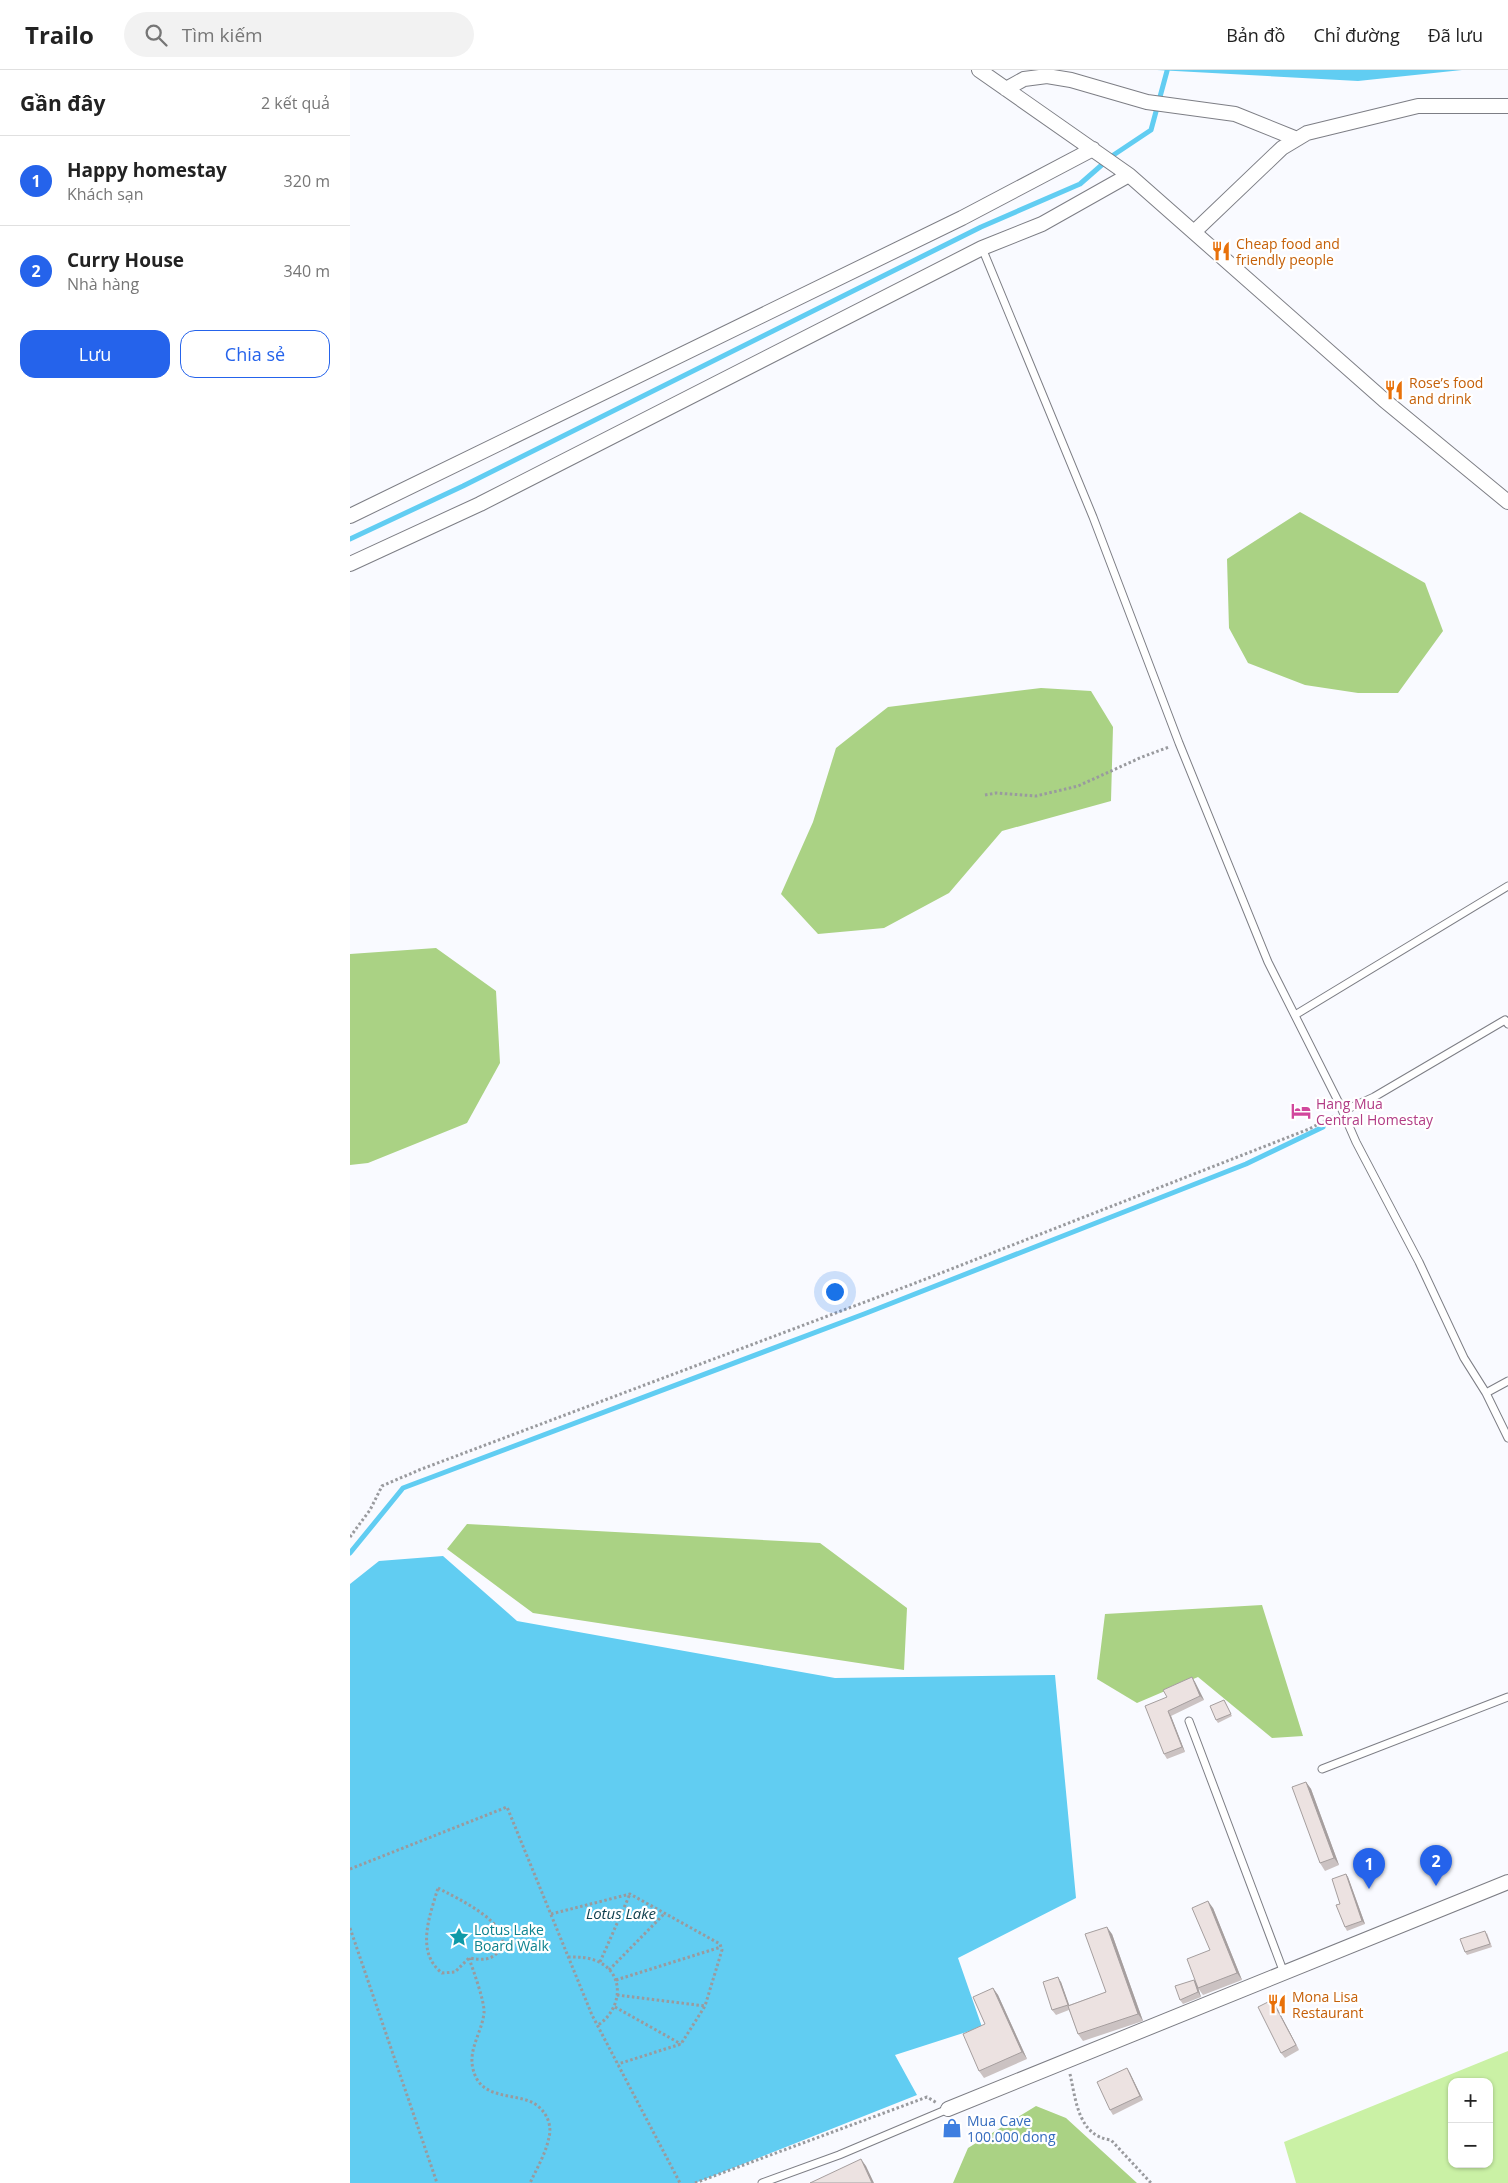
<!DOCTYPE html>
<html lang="vi">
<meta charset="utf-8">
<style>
:root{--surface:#fff;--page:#f2f2f2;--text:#222;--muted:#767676;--line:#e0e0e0;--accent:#2563eb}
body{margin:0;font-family:"Open Sans",sans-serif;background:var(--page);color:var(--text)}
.controls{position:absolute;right:15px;bottom:15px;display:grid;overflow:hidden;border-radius:10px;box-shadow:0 1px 4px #0004}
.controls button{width:45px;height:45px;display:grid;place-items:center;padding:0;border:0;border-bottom:1px solid var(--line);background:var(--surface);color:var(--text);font:25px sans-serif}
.you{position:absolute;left:484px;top:1221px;width:18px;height:18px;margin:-12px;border:4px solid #fff;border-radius:50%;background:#1a73e8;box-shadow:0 0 0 8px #1a73e833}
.badge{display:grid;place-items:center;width:32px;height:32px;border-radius:50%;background:var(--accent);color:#fff;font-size:16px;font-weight:700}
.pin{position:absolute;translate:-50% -41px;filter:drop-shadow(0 1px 2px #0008)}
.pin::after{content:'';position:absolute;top:26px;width:18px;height:15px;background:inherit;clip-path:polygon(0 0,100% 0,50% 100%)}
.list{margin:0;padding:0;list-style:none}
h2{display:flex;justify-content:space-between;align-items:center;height:65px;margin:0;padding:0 20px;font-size:21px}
h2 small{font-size:16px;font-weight:400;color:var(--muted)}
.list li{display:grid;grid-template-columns:32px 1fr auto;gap:15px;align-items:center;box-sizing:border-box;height:90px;padding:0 20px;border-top:1px solid var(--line)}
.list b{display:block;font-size:19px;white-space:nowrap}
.list p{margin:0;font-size:16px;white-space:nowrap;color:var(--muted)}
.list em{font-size:16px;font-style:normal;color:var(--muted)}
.actions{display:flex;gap:10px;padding:15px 20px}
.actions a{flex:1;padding:11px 0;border:1px solid var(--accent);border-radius:15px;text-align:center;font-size:18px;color:var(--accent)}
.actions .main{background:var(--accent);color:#fff}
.icon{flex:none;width:28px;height:28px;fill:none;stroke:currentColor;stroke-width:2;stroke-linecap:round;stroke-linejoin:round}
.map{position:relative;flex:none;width:1158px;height:2113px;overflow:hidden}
header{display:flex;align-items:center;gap:30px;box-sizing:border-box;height:70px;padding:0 25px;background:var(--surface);border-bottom:1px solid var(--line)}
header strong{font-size:24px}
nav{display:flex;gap:28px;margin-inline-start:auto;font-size:18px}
.search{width:350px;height:45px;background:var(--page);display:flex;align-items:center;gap:12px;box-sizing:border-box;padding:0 18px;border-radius:28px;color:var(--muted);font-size:19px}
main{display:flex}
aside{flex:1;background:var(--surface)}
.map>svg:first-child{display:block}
.green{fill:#caf1a5;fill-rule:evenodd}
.forest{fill:#aad284}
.water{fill:#61cdf2}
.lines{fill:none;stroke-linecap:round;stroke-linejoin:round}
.stream{stroke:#61cdf2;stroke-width:5}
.lane-casing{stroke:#7d7e85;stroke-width:9}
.street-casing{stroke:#7d7e85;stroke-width:16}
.path{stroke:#999a9e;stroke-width:3;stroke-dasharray:2.5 2.5;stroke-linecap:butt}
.lane{stroke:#fff;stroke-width:7}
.street{stroke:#fff;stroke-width:14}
.wall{fill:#cbc2c2}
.shaded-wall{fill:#a59e9e}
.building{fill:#ece2e1;stroke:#a59e9e}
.labels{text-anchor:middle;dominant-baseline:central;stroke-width:4.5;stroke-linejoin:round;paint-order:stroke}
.food-label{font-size:14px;fill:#c56008;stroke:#fff;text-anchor:start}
.hotel-label{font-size:14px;fill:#b23c85;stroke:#fff;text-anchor:start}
.culture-label{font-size:14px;fill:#0d838f;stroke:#fff;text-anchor:start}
.shop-label{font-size:14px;fill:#366cbe;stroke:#fff;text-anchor:start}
.water-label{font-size:15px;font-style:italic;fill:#0e3f4e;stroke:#fff}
</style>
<header>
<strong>Trailo</strong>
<div class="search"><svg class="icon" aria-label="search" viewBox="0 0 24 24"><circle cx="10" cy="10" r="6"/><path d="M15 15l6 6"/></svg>Tìm kiếm</div>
<nav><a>Bản đồ</a><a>Chỉ đường</a><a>Đã lưu</a></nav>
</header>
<main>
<aside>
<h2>Gần đây<small>2 kết quả</small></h2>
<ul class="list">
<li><span class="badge">1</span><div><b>Happy homestay</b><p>Khách sạn</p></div><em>320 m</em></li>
<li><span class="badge">2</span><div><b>Curry House</b><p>Nhà hàng</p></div><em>340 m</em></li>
</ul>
<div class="actions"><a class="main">Lưu</a><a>Chia sẻ</a></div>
</aside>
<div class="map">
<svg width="1158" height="2113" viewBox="0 0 1158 2113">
<rect width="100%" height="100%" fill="#f9faff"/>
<path class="green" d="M1158,1981V2113H946L934,2072ZM1102,2012H1139V2094H1102Z"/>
<path class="forest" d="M950,442L1075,513L1093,561L1048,623H1008L955,615L898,593L879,558L877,489Z
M691,618L741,621L763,657L761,731L652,761L599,823L534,858L468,864L431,824L463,752L486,678L538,637Z
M86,878L146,921L150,993L117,1053L18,1093L0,1095V884Z
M117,1454L470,1473L557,1538L554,1600L183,1543L97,1479Z
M912,1535L953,1666L922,1668L848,1607L787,1633L747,1609L755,1544Z
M686,2036L716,2048L787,2113H603L618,2078Z"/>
<path class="water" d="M807,0H1112L1008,11Z
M93,1486L167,1551L485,1608L705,1605L726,1828L608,1888L632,1957L545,1985L567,2025L345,2113H0V1514L29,1491Z"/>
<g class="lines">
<path class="stream" d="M0,469L113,416L631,157L730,114L762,86L801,60L817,1
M0,1483L53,1418L514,1244L896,1094L973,1057"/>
<defs>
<path id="lane" d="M632,178L743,447L829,673L918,892L989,1033L1006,1072L1069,1192L1114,1288L1136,1323L1158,1368
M945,945L1158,816
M993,1041L1024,1027L1155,950L1158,954
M1136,1323L1158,1311
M839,1651L934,1903
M972,1699L1158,1627
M412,2113L489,2085L598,2039"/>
<path id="street" d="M629,0L779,105L1034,330L1158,432
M656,19L674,9L697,6L721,10L797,32L885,44L947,69
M844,162L932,78L957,63L1068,36H1158
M0,446L612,148L743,79
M0,494L130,434L632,178L692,154L779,105
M598,2039L1158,1812"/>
</defs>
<use href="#lane" class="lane-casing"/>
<use href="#street" class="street-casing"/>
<path class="path" d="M635,725L646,723L686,726L728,716L792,687L819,677
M0,1467L20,1440L32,1416L69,1400L568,1212L959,1059L984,1046
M0,1799L157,1737L242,1945L330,2113
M88,1818C104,1827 170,1856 148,1882C140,1891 131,1890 119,1888L105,1902L92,1903C65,1882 80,1845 88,1818Z
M201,1844L280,1824L370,1874L372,1880L355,1936L331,1974L268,1994
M0,1858L87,2113
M218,1887C229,1887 239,1887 249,1892C277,1906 270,1941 248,1955
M119,1888C123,1900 135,1932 134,1943C132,1962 118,1979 123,1999C130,2028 157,2023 179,2031C193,2036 203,2052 199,2067C196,2083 187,2098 180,2113
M250,1892L280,1824
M259,1900L315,1843
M266,1910L371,1877
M267,1925L355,1936
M265,1937L331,1974
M720,2004C726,2030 728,2066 761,2070L801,2113
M345,2113L577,2027L587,2033"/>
<use href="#lane" class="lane"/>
<use href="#street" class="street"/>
</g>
<path class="wall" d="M842,1607L845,1612L854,1630L821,1646L835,1682L817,1689L814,1684L817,1627Z
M874,1630L882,1646L868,1653L866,1650Z
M956,1712L961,1719L989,1795L975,1801L970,1793Z
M996,1804L998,1807L1015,1854L997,1861L995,1857L990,1834Z
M863,1838L892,1910L853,1925L848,1918L851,1927L833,1934L830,1930L844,1910L846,1913L860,1880Z
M1137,1863L1142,1877L1117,1885L1115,1882Z
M762,1864L793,1951L733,1971L728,1964L719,1940L706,1945L702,1940L711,1912L719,1935L756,1922Z
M643,1918L648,1925L677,1989L634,2008L629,2001L635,1954Z
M922,1930L925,1934L949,1980L935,1988L931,1983Z
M777,1998L780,2003L793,2030L763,2045L760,2040Z"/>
<path class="shaded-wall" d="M842,1607L845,1612L854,1630L850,1626Z
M818,1641L821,1646L835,1682L832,1677Z
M956,1712L961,1719L989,1795L984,1788Z
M996,1804L998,1807L1015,1854L1012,1851Z
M858,1831L863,1838L892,1910L887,1903Z
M757,1857L762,1864L793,1951L788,1944Z
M708,1907L711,1912L721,1940L718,1935Z
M844,1910L847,1914L851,1927L848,1922Z
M643,1918L648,1925L677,1989L672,1982Z
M922,1930L925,1934L949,1980L946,1975Z
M777,1998L780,2003L793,2030L790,2026Z
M511,2089L516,2096L524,2113H522Z"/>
<path class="building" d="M842,1607L850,1626L818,1641L832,1677L814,1684L795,1636L817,1627L813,1620Z
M874,1630L881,1644L866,1650L860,1636Z
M956,1712L984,1788L970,1793L942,1717Z
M996,1804L1012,1851L995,1857L986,1835L990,1834L982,1809Z
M858,1831L887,1903L848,1918L837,1889L860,1880L842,1838Z
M757,1857L788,1944L728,1964L718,1936L756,1922L735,1864Z
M1135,1861L1140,1874L1115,1882L1110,1869Z
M708,1907L718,1935L702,1940L693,1912Z
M844,1910L848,1922L830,1930L825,1916Z
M643,1918L672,1982L629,2001L613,1964L635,1954L623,1927Z
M922,1930L946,1975L931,1983L908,1937Z
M777,1998L790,2026L760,2040L747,2012Z
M511,2089L522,2113H460Z"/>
<defs>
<symbol id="restaurant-bare" viewBox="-9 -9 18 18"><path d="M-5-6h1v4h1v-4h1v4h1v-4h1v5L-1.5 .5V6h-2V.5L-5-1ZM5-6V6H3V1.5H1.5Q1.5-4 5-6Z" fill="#e8710a" stroke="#fff" stroke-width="2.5" paint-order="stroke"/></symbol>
<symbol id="hotel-bare" viewBox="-9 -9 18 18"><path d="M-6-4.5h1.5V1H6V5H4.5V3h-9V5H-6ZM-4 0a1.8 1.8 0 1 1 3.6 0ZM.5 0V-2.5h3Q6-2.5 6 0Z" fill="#d1479c" stroke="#fff" stroke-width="2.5" paint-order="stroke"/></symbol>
<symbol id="sight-bare" viewBox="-9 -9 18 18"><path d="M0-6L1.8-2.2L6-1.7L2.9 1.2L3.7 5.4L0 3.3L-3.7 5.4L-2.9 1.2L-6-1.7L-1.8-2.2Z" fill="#0f9aa8" stroke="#fff" stroke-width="2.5" paint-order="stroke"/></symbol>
<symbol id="shop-bare" viewBox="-9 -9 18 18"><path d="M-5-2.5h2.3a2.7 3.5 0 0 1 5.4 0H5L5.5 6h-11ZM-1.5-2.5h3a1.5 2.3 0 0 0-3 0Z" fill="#3f7fe0" stroke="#fff" stroke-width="2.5" paint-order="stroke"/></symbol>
</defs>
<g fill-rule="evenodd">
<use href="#restaurant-bare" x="857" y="167" width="28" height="28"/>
<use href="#restaurant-bare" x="1030" y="306" width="28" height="28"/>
<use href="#hotel-bare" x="937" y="1027" width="28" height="28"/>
<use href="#sight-bare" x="95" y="1853" width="28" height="28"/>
<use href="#restaurant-bare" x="913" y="1920" width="28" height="28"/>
<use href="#shop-bare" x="588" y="2044" width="28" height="28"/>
</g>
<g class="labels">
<g class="food-label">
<text x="886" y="173">Cheap food and<tspan x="886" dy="16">friendly people</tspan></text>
<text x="1059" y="312">Rose’s food<tspan x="1059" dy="16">and drink</tspan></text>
<text x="942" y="1926">Mona Lisa<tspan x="942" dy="16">Restaurant</tspan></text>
</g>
<g class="hotel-label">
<text x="966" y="1033">Hang Mua<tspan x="966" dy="16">Central Homestay</tspan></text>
</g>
<g class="culture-label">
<text x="124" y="1859">Lotus Lake<tspan x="124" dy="16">Board Walk</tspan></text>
</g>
<g class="shop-label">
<text x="617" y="2050">Mua Cave<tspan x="617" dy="16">100.000 dong</tspan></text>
</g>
<g class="water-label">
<text x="271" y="1843">Lotus Lake</text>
</g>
</g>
</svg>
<div class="controls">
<button>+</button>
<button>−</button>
</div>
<div class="you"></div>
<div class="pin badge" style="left:1019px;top:1819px">1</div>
<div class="pin badge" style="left:1086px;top:1816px">2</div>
</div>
</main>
